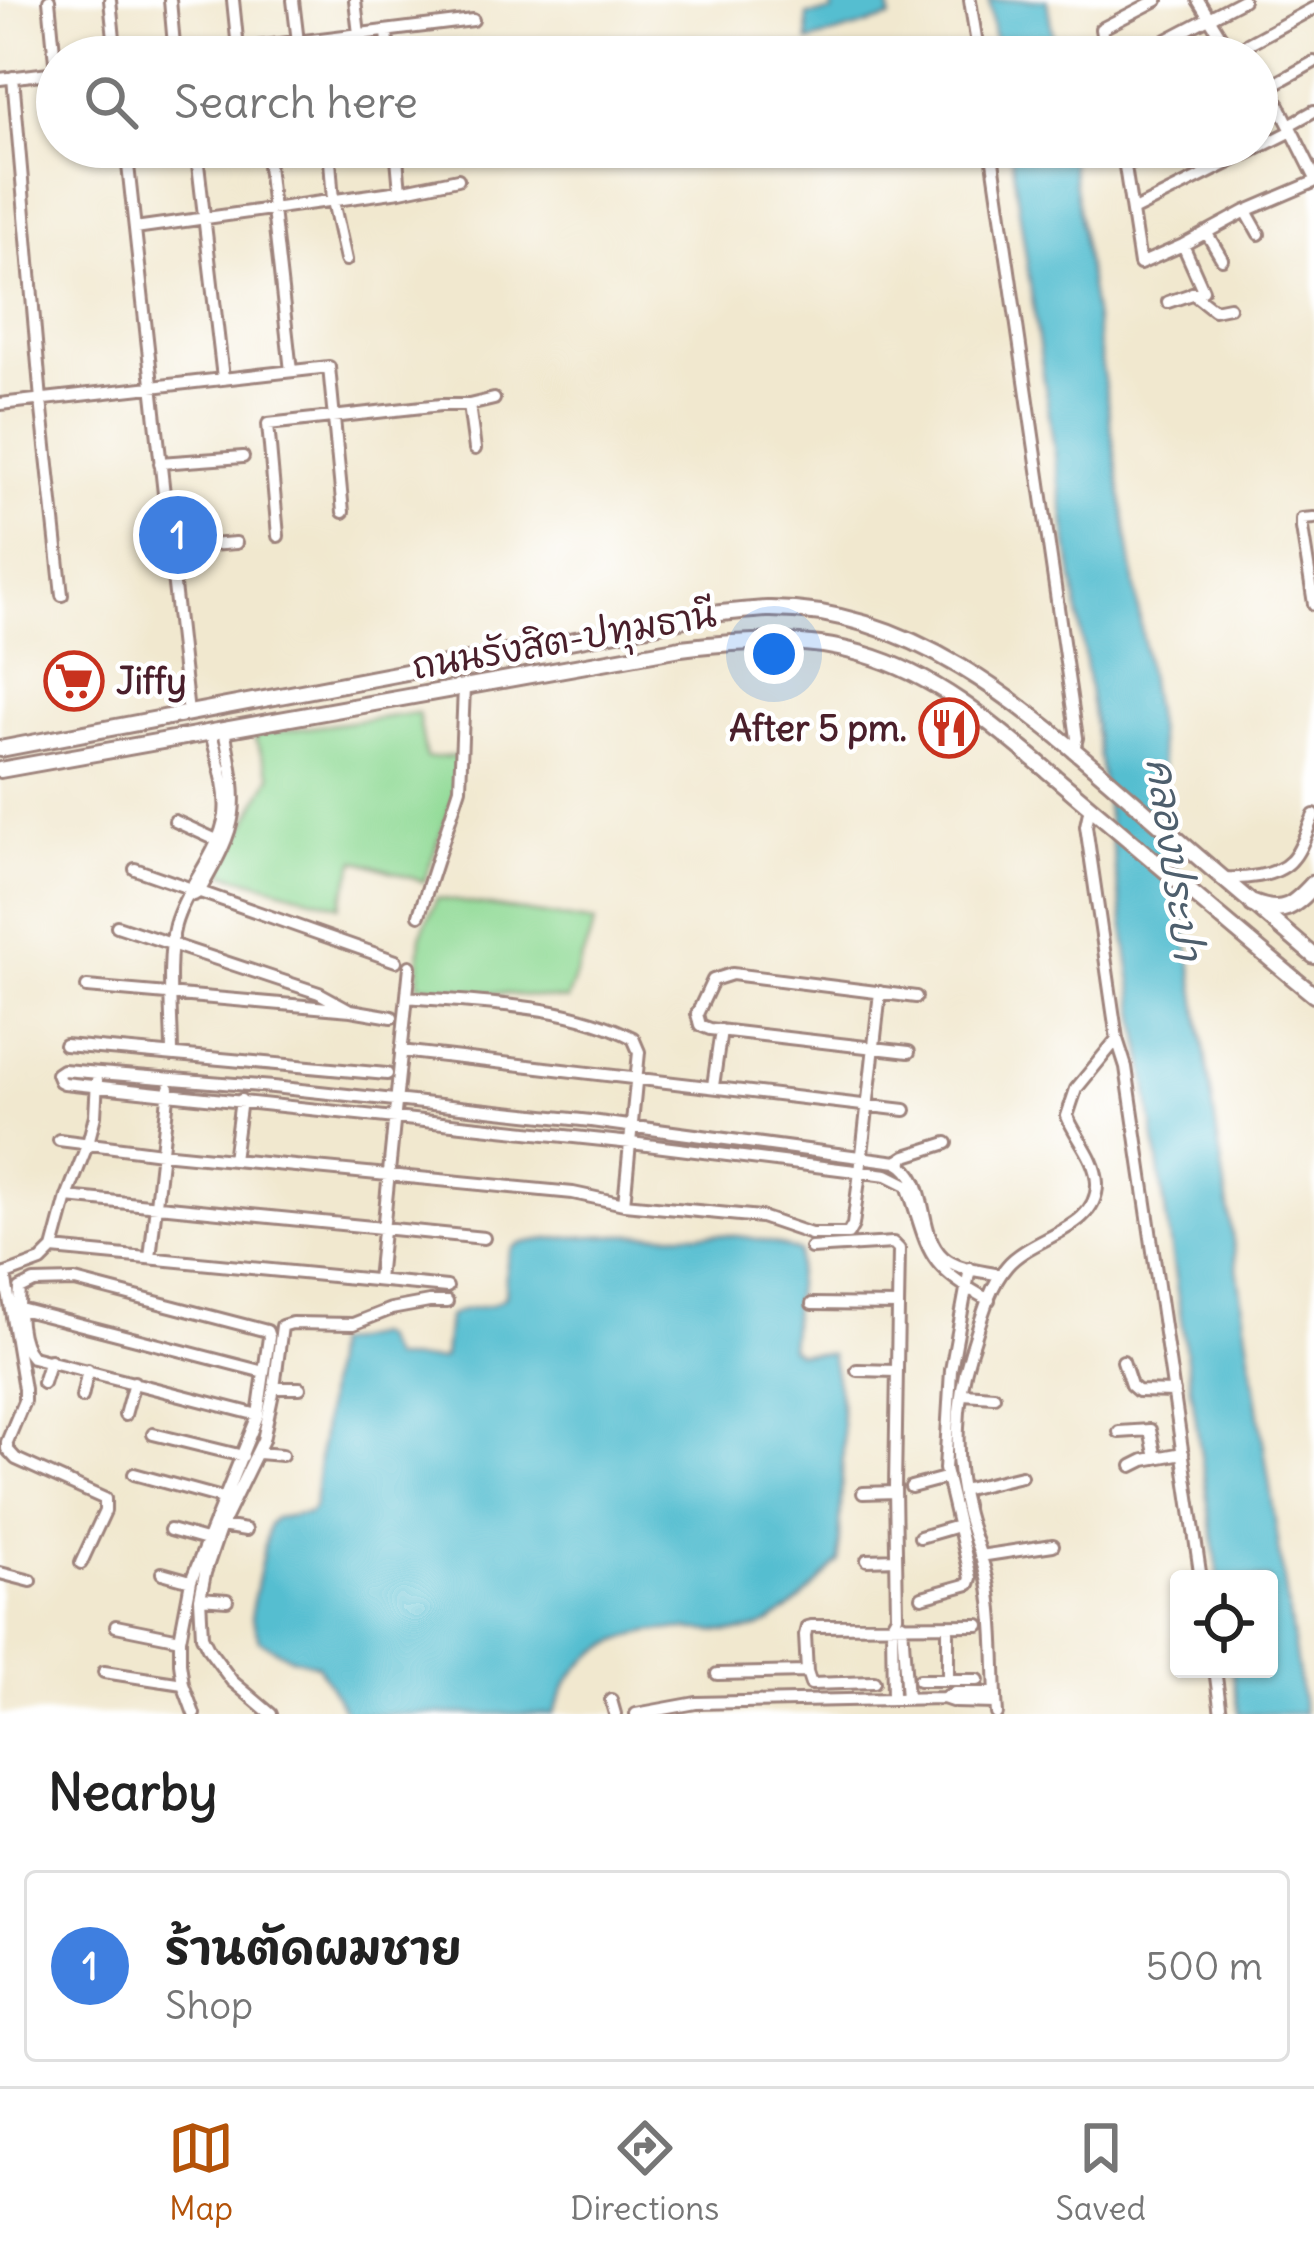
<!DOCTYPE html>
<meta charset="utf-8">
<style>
:root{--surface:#fff;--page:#f6f6f6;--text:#222;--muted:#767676;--line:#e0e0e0;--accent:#b45309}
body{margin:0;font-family:Delius,"Playpen Sans Thai",sans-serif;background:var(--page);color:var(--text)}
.controls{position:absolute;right:36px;bottom:36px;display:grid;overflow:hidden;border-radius:12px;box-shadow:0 3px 9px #0004}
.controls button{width:108px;height:108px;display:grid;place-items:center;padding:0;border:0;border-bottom:3px solid var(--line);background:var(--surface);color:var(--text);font:60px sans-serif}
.you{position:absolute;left:774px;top:654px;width:42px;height:42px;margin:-30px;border:9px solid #fff;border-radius:50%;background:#1a73e8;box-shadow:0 0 0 18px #1a73e833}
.badge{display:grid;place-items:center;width:78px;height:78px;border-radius:50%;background:var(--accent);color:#fff;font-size:39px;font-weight:700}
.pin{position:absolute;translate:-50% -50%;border:6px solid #fff;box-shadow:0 3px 12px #0006}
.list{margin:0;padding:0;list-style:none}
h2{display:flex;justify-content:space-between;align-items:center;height:156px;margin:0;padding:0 48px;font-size:51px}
h2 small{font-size:39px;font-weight:400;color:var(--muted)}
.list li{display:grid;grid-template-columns:78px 1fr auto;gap:36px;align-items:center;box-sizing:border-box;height:192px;margin:0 24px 24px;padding:0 24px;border:3px solid var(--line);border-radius:12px}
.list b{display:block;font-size:45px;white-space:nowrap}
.list p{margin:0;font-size:39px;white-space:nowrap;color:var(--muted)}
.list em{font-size:39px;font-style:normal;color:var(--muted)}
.icon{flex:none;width:66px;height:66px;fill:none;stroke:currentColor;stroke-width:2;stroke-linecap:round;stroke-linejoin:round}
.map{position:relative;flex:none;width:1314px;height:1714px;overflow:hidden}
.search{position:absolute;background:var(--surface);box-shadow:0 3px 9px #0004;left:36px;right:36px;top:36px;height:132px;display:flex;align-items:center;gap:30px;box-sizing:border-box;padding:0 42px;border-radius:66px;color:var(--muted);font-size:45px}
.sheet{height:372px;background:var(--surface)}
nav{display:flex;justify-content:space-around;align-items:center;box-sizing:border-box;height:168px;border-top:3px solid var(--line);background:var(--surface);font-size:33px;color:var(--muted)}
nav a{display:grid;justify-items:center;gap:6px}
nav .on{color:var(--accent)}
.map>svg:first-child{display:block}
.green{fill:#90da95;stroke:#6d7c60;stroke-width:3}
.water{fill:#54bed0;stroke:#4f6e7e;stroke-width:3}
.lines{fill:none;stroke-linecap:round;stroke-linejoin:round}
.minor-casing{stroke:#9e847d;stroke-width:16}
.major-casing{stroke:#9e847d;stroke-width:20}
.highway-casing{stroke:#9e847d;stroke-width:22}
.minor{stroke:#fff;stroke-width:10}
.major{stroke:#fff;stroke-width:14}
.highway{stroke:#fff;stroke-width:16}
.labels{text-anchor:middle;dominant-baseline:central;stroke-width:9;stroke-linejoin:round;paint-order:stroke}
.street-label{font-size:36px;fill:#4a1f2b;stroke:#fff}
.poi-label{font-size:36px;font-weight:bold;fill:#4a1f2b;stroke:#fff;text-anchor:start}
.water-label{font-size:39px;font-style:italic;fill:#4e5f6d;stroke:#fff}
</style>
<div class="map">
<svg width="1314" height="1714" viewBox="0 0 1314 1714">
<rect width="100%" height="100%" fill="#fff"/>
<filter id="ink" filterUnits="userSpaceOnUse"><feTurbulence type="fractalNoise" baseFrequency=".00833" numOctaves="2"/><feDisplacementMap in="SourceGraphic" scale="24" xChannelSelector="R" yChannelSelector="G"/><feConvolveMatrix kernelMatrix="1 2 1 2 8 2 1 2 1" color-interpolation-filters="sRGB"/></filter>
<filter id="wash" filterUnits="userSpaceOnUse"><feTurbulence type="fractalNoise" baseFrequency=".004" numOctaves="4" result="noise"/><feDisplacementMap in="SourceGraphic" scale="48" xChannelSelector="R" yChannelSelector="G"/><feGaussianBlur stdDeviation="2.7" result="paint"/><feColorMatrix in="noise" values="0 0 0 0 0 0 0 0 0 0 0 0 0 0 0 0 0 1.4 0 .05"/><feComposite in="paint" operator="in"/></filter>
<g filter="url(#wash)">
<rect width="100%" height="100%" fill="#f1e8cf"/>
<path class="green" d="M418,713L426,758L457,756L453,799L424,882L356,860L340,906L221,872L271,776L253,735Z
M437,898L595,922L567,1000L418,985L421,934Z"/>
<path class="water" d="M832,0H889L890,18L808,42L807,15L832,12Z
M989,0H1047L1056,57H997Z
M1010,147H1069L1304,1714H1239L1232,1669H1269V1579H1219Z
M623,1235C680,1235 746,1227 799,1252L790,1348L797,1353L831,1354L841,1403L843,1445L839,1561C815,1586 792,1613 760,1627C739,1635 716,1631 694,1630C648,1627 597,1639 569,1680C562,1690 559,1703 553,1714H347L317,1665L290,1657L259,1640L252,1617V1606L269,1524L275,1518L309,1513L314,1506L332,1344L374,1335L380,1338L391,1359L439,1360L444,1357L448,1317C470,1302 488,1313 505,1296C506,1284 504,1256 514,1247C526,1237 603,1236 623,1235Z"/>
</g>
<g filter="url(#ink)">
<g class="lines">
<defs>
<path id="minor" d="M49,0L56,72
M110,0L116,57
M170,0L175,57
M233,0L238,49
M293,0L298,42
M355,0L359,34
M970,0L979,57
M1198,0L1226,45L1237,55L1234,57
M387,31L389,57
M320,39L322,57
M174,57L473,20
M1106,57L1101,29L1157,0
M1134,57L1243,0
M1238,57L1239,50L1242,47L1314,8
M1257,76L1274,95L1314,175
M13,77L41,400L62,595
M0,79L57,72
M1269,87L1314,62
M1289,125L1314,111
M126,147L188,713
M196,147L223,378
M266,147L291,371
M329,147L333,201L346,260
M396,147L400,191
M991,147L1077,738L1074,749
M1122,147L1140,264L1183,245
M1125,166L1161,147
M1132,211L1292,131
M1246,211L1259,234
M135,228L400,191L458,179
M1206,232L1222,259
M1192,293L1214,310L1229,307
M1168,302L1203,290L1183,245L1246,211L1314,182
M0,404L329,367L343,512
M469,405L475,449
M160,463L243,457
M1314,518L1302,519V528L1314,604
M278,536L268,424L441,405H469L494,399
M169,548L236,543
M175,821L221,842
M135,869L396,961
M1223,878C1243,879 1276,877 1291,861C1302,850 1307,829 1314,815
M194,895L199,892C240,821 240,810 224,730
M419,915L460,788L464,687
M117,926L319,993L350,1010
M87,987L351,1010L392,1017
M407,997C483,1004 564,1003 633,1038L639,1052L624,1204
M1117,1039L1126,1067L1201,1579
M65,1045L387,1074
M401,1051L905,1110
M909,1052L710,1029L700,1025L697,1014L713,980L732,974L916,997
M172,1055C172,1017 166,960 175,925C186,886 219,855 225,815C228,789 217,758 211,733
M713,1086L721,1030
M59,1140L161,1153L573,1193L624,1204L761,1217L811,1234H848L853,1225L860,1172L880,992
M233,1160L241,1100
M897,1162L906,1156L947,1143
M67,1197L484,1238
M811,1248L893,1243L899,1249L895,1487L897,1616L892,1625L893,1699
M53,1249L447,1287
M150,1258L169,1088
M5,1274L24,1389V1401L7,1442V1449L16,1459L105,1499V1511L81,1563
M3,1275L41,1261L53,1249L67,1197L88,1143L95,1116L97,1080
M378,1280L410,966
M989,1300C922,1264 930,1250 907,1185L887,1175L631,1143L64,1083L60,1081L57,1074L63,1070L273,1087L591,1121L897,1162C931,1180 916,1232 943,1257C957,1270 983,1271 1000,1275
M812,1304L898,1305
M20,1309L264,1372
M1123,1361L1131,1385L1138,1391L1174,1392
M857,1370L896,1371
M43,1383L50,1360
M274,1388H300
M963,1394L994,1396
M82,1397L88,1370
M125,1415L134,1382
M1119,1432L1150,1430L1156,1458
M153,1434L243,1456
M258,1453L282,1455
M1132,1466L1144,1460L1183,1453
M134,1474L222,1498
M911,1487L945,1478
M962,1490L1021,1476
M863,1493L895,1492
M221,1526L246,1530
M170,1530L206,1540
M920,1537L958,1526
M980,1556L1053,1545
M867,1560L896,1559
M0,1573L31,1581
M162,1573L191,1581
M922,1597L969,1584L971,1578L945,1469L951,1370L970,1268
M200,1598L227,1600
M902,1624L907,1699
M116,1626L180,1639
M1215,1669L1221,1714
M104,1672L183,1684
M807,1672L811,1684L874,1682
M717,1674L807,1672L805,1635L807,1627L811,1626L979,1625
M919,1680H978
M948,1680V1625
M943,1698L955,1702L996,1703
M611,1700L615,1714
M194,1714L183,1684L180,1663V1639L191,1581L258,1415L269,1337L267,1331L75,1281L34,1282L20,1289C18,1309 18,1342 32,1357L258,1415
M271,1714L232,1681L209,1650L202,1636L200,1598L205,1573L221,1526L263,1440L274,1388L282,1326L292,1323L353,1324L391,1309L429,1302H447
M636,1714L696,1703L943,1698L954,1693H996
M997,1714C994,1674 996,1634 990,1594C987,1567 974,1541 967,1514C953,1461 955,1403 971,1351C980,1324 988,1288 1007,1266C1032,1236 1098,1230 1097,1183C1096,1158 1076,1138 1067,1116L1076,1089L1117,1039L1086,826L1090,807"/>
<path id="major" d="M0,749L712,614C730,612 748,610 767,609C917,607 1033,714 1139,806C1197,857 1256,906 1314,956
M0,770L681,648C744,641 802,636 863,654C947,678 1009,739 1075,794C1155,861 1233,929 1314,995"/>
<path id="highway" d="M1253,904C1283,916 1294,906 1314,884"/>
</defs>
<use href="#minor" class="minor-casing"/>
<use href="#major" class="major-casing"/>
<use href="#highway" class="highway-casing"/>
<use href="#minor" class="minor"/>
<use href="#major" class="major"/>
<use href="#highway" class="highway"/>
</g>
</g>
<defs>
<symbol id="supermarket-ring" viewBox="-11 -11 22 22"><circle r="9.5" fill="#fff" stroke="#c8321e" stroke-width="1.5"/><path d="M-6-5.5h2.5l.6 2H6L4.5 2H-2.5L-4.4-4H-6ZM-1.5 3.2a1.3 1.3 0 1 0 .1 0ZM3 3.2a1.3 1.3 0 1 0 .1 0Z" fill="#c8321e"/></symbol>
<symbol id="restaurant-ring" viewBox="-11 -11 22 22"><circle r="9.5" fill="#fff" stroke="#c8321e" stroke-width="1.5"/><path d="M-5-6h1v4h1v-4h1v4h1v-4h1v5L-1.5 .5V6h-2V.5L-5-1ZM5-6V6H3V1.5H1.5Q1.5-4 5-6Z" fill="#c8321e"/></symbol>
</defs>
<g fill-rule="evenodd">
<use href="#supermarket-ring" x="41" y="648" width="66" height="66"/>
<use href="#restaurant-ring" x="916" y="695" width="66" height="66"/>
</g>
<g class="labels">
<g class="street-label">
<text transform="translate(564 640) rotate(-10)">ถนนรังสิต-ปทุมธานี</text>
</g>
<g class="poi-label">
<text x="116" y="681">Jiffy</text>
<text x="907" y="728" text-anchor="end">After 5 pm.</text>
</g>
<g class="water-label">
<text transform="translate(1174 859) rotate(82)">คลองประปา</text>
</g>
</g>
</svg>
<div class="controls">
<button><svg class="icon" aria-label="locate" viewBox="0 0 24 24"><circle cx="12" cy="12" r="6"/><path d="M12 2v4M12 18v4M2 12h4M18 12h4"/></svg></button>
</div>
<div class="you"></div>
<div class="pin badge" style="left:178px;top:535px;background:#3f7fe0">1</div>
<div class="search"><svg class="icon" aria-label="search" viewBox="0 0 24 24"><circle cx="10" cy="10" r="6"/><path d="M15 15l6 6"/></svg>Search here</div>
</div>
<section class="sheet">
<h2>Nearby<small></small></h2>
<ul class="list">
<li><span class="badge" style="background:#3f7fe0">1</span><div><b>ร้านตัดผมชาย</b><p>Shop</p></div><em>500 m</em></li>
</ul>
</section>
<nav>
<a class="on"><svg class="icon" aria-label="map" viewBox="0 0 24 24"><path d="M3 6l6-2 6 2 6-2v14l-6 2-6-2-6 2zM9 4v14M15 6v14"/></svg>Map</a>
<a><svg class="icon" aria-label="directions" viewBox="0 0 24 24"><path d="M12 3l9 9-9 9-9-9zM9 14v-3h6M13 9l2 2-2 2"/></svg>Directions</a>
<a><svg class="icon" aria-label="saved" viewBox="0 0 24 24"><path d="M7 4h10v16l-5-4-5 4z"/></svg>Saved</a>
</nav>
